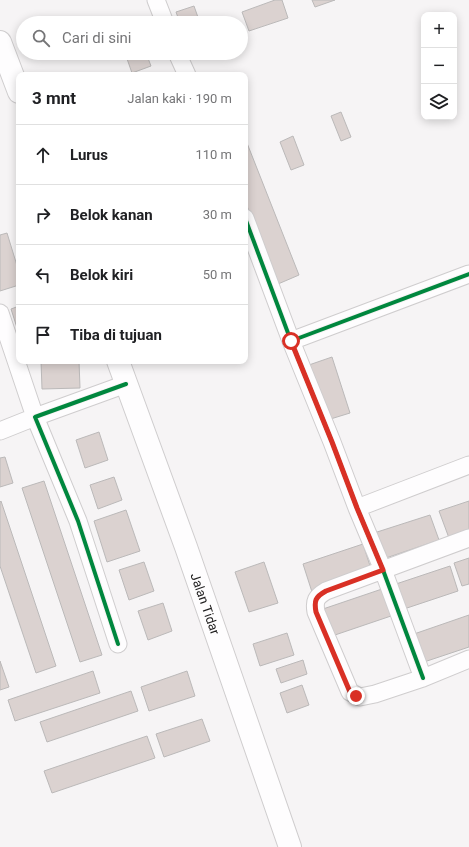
<!DOCTYPE html>
<html lang="id">
<meta charset="utf-8">
<style>
:root{--surface:#fff;--page:#f6f6f6;--text:#202124;--muted:#757577;--line:#e0e0e0}
body{margin:0;font-family:Roboto,sans-serif;background:var(--page);color:var(--text)}
.controls{position:absolute;right:12px;top:12px;display:grid;overflow:hidden;border-radius:8px;box-shadow:0 2px 10px #0003}
.controls button{width:36px;height:36px;display:grid;place-items:center;padding:0;border:0;border-bottom:1px solid var(--line);background:var(--surface);color:var(--text);font:20px sans-serif}
.stop{position:absolute;width:12px;height:12px;margin:-9px;border:3px solid #d93025;border-radius:50%;background:#fff}
.stop.end{background:#d93025;border-color:#fff;box-shadow:0 1px 4px #0008}
.list{margin:0;padding:0;list-style:none}
h2{display:flex;justify-content:space-between;align-items:center;height:52px;margin:0;padding:0 16px;font-size:17px}
h2 small{font-size:13px;font-weight:400;color:var(--muted)}
.list li{display:grid;grid-template-columns:26px 1fr auto;gap:12px;align-items:center;box-sizing:border-box;height:60px;padding:0 16px;border-top:1px solid var(--line)}
.list b{display:block;font-size:15px;white-space:nowrap}
.list em{font-size:13px;font-style:normal;color:var(--muted)}
.icon{flex:none;width:22px;height:22px;fill:none;stroke:currentColor;stroke-width:2;stroke-linecap:round;stroke-linejoin:round}
.map{position:relative;flex:none;width:469px;height:847px;overflow:hidden}
.search{position:absolute;background:var(--surface);box-shadow:0 2px 10px #0003;left:16px;top:16px;width:232px;height:44px;display:flex;align-items:center;gap:10px;box-sizing:border-box;padding:0 14px;border-radius:22px;color:var(--muted);font-size:15px}
.panel{position:absolute;background:var(--surface);box-shadow:0 2px 10px #0003;left:16px;top:72px;width:232px;height:292px;border-radius:8px}
.map>svg:first-child{display:block}
.building{fill:#dbd2d0;stroke:#bbb9b9}
.lines{fill:none;stroke-linecap:round;stroke-linejoin:round}
.minor-casing{stroke:#cfcdce;stroke-width:19}
.secondary-casing{stroke:#cfcdce;stroke-width:24}
.minor{stroke:#fefdfe;stroke-width:17}
.secondary{stroke:#fefdfe;stroke-width:22}
.cycleway-casing{stroke:#f7f3f4;stroke-width:6}
.cycleway{stroke:#00873e;stroke-width:4}
.route{stroke:#d93025;stroke-width:5}
.labels{text-anchor:middle;dominant-baseline:central;stroke-width:4;stroke-linejoin:round;paint-order:stroke}
.street-label{font-size:13px;fill:#1f1e1e;stroke:#f7f3f4}
</style>
<div class="map">
<svg width="469" height="847" viewBox="0 0 469 847">
<rect width="100%" height="100%" fill="#f6f4f5"/>
<path class="building" d="M275,0H282L288,18L249,31L242,12Z
M312,0H335L315,7Z
M194,6L200,23H180L176,12Z
M125,53H146L151,66L132,73Z
M341,112L351,137L341,141L331,116Z
M293,136L304,165L291,170L280,142Z
M245,138L299,275L278,284L245,201Z
M7,233L19,272V285L0,291V235Z
M19,306V334L11,309Z
M332,357L350,413L324,421L306,366Z
M41,361H79L80,388L42,389Z
M99,432L108,460L85,468L76,440Z
M5,457L13,483L0,487V458Z
M114,477L122,500L98,509L90,485Z
M44,481L102,655L80,662L22,488Z
M1,501L56,666L36,673L0,566V502Z
M469,501V532L449,538L439,511Z
M126,510L140,551L107,562L94,521Z
M430,515L439,540L383,559L374,533Z
M363,544L372,572L312,592L303,564Z
M469,558V584L462,586L454,563Z
M144,562L154,591L129,600L119,570Z
M264,562L278,603L249,612L235,572Z
M450,566L458,591L401,610L393,585Z
M382,589L391,616L332,636L323,609Z
M163,603L172,631L148,640L138,611Z
M469,615V647L424,662L414,634Z
M287,633L294,655L260,666L253,644Z
M303,660L307,674L281,683L276,669Z
M0,661L9,687L0,690Z
M93,671L100,693L15,721L8,700Z
M187,671L195,696L149,711L141,687Z
M302,685L309,705L287,713L280,693Z
M131,691L138,711L47,742L40,722Z
M202,719L210,741L164,757L156,734Z
M147,736L155,758L52,793L44,771Z"/>
<g class="lines">
<defs>
<path id="minor" d="M156,0L165,23
M177,53L187,75
M245,218L291,341L332,442L357,508L383,570L423,678
M0,313L35,417L0,431
M291,341L469,274
M357,508L469,465
M469,538L326,591C316,597 314,601 316,612L350,692L360,697L375,694L423,678L469,659
M118,644L78,521L35,417L126,384"/>
<g id="secondary">
<path d="M0,42L19,92"/>
<path id="s1" d="M118,361L186,547L290,847"/>
</g>
</defs>
<use href="#minor" class="minor-casing"/>
<use href="#secondary" class="secondary-casing"/>
<use href="#minor" class="minor"/>
<use href="#secondary" class="secondary"/>
<defs>
<path id="cycleway" d="M245,218L291,341L332,442L357,508L383,570L423,678
M291,341L469,274
M118,644L78,521L35,417L126,384"/>
</defs>
<use href="#cycleway" class="cycleway-casing"/>
<use href="#cycleway" class="cycleway"/>
</g>
<g class="lines">
<path class="route" d="M291,341L332,442L357,508L383,570L326,591C315,597 314,601 316,612L350,692L356,696"/>
</g>
<g class="labels">
<g class="street-label">
<text stroke="none"><textPath href="#s1" startOffset="258">Jalan Tidar</textPath></text>
</g>
</g>
</svg>
<div class="controls">
<button>+</button>
<button>−</button>
<button><svg class="icon" aria-label="layers" viewBox="0 0 24 24"><path d="M12 4l9 5-9 5-9-5zM3 14l9 5 9-5"/></svg></button>
</div>
<div class="stop" style="left:291px;top:341px"></div>
<div class="stop end" style="left:356px;top:696px"></div>
<div class="search"><svg class="icon" aria-label="search" viewBox="0 0 24 24"><circle cx="10" cy="10" r="6"/><path d="M15 15l6 6"/></svg>Cari di sini</div>
<section class="panel">
<h2>3 mnt<small>Jalan kaki · 190 m</small></h2>
<ul class="list">
<li><svg class="icon" aria-label="ahead" viewBox="0 0 24 24"><path d="M12 20V5M6 11l6-6 6 6"/></svg><div><b>Lurus</b></div><em>110 m</em></li>
<li><svg class="icon" aria-label="right" viewBox="0 0 24 24"><path d="M7 20v-9h11M14 6l5 5-5 5"/></svg><div><b>Belok kanan</b></div><em>30 m</em></li>
<li><svg class="icon" aria-label="left" viewBox="0 0 24 24"><path d="M17 20v-9H6M10 6l-5 5 5 5"/></svg><div><b>Belok kiri</b></div><em>50 m</em></li>
<li><svg class="icon" aria-label="arrive" viewBox="0 0 24 24"><path d="M6 21V4h12l-3 4 3 4H6"/></svg><div><b>Tiba di tujuan</b></div></li>
</ul>
</section>
</div>
